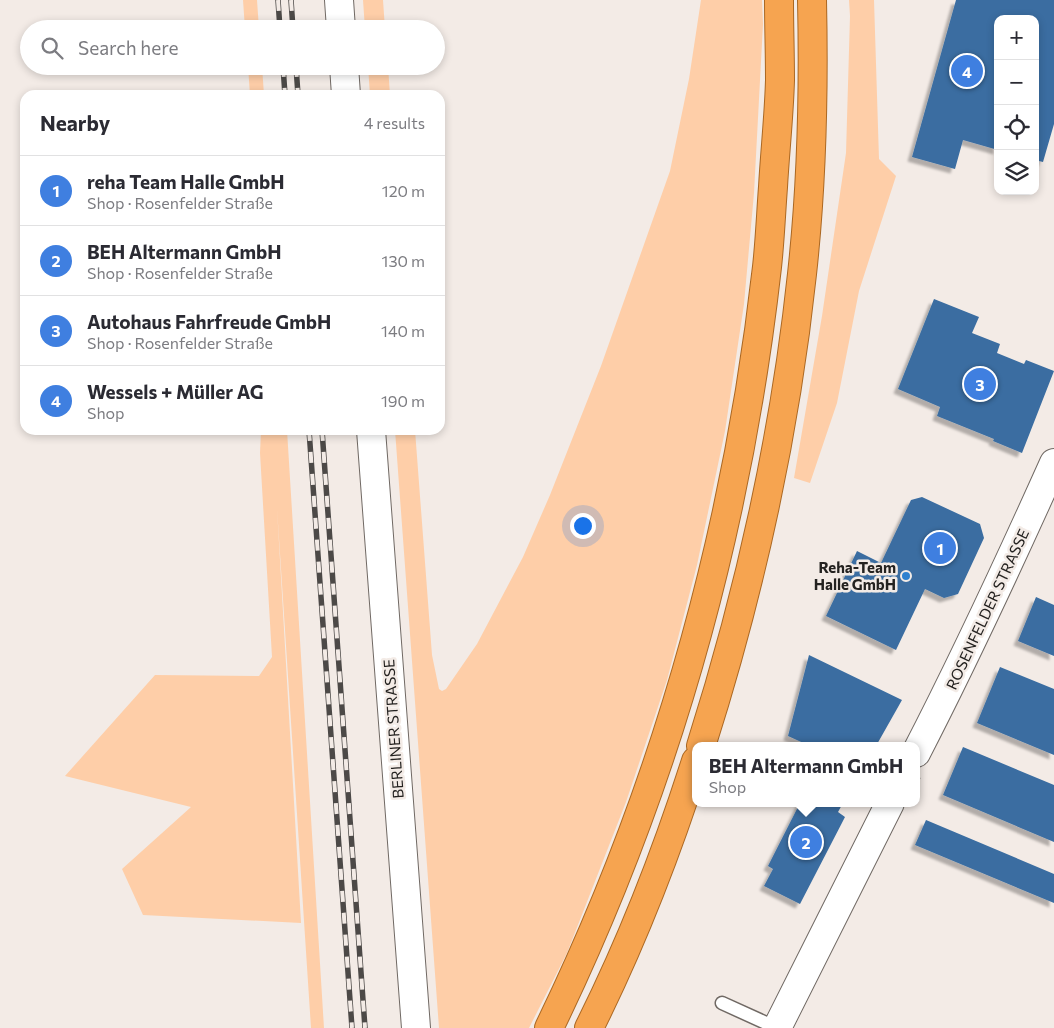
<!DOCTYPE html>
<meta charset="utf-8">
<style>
:root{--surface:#fff;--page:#f7f7f7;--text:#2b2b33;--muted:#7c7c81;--line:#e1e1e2;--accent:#1a73e8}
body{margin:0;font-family:Commissioner,sans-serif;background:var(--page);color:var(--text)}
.controls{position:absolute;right:15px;top:15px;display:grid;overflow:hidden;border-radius:10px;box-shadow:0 2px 8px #0003}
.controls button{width:45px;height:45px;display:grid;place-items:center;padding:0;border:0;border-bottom:1px solid var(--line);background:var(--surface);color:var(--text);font:25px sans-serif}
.you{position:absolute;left:582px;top:525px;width:18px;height:18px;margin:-12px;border:4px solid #fff;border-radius:50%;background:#1a73e8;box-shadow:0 0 0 8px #1a73e833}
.badge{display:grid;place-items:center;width:32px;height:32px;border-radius:50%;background:var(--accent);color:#fff;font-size:16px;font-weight:700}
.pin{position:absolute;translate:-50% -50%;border:2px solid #fff;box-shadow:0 1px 5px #0006}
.popup{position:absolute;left:692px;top:742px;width:228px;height:65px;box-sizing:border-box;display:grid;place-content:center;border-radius:10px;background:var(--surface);filter:drop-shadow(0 1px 4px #0005);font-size:16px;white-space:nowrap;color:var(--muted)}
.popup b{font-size:19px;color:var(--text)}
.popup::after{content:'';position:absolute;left:50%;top:100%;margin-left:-10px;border:10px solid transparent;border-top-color:var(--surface)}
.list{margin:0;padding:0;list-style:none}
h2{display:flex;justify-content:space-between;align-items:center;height:65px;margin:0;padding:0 20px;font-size:21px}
h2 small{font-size:16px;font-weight:400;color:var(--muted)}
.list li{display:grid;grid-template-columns:32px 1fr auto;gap:15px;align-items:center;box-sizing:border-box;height:70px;padding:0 20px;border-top:1px solid var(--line)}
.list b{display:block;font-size:19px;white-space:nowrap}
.list p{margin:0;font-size:16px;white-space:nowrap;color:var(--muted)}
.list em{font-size:16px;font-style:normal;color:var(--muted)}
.icon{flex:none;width:28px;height:28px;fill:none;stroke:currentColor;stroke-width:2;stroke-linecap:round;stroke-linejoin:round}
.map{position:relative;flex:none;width:1054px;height:1028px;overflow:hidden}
.search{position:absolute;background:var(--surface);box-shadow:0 2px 8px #0003;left:20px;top:20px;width:425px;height:55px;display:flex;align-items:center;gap:12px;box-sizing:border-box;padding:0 18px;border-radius:28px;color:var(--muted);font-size:19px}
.panel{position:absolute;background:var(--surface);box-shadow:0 2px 8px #0003;left:20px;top:90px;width:425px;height:345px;border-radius:15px}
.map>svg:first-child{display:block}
.green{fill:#fecea8}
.building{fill:#3a6da1;filter:url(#shadow)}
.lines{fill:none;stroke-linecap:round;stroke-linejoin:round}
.service-casing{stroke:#706964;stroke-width:15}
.tertiary-casing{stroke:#706964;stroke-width:30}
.trunk-casing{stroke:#ab6823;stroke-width:30}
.path{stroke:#97928e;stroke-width:3;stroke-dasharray:2.5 2.5;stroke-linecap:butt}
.service{stroke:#fff;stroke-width:12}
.tertiary{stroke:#fff;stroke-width:28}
.trunk{stroke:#f6a450;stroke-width:28}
.rail-casing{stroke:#4c4947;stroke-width:5.5}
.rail{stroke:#f3ebe6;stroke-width:4;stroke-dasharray:11;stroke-linecap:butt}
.poi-dot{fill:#2d80cf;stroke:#f3ebe6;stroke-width:2}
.labels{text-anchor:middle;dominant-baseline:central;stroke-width:5;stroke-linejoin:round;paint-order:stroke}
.poi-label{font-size:15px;font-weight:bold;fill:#242220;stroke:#f3ebe6;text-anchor:end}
.street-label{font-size:15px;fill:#242220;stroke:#f3ebe6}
</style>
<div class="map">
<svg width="1054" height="1028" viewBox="0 0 1054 1028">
<defs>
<filter id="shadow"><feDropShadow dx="-4.5" dy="4.5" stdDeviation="1" flood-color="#0004"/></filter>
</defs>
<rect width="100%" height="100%" fill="#f3ebe6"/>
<path class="green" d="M243,0H257L259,29H245Z
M363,0H383L385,29H365Z
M701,0H762L763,24L754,193L744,304L725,431L697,565L667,680L626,802L567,953L529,1028H439L395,430H415L432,655L439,689L442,691L446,689L477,644L523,557L550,495L601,366L670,171L689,79Z
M849,0H874L879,159L896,176L859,291L837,403L810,483L794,478L822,316L846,153L850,16Z
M248,66H262L264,95H250Z
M368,66H388L390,95H370Z
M261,430H287L324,1028H311L277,508L301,923L143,915L122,869L191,807L65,776L155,675L259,676L272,657L260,453Z"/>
<path class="building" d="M956,0H1054V124L1043,162L1035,160V19H998V150L963,140L955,169L912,157Z
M934,299L979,317L972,333L1000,344L997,353L1024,364L1026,360L1054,371L1022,453L993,441L994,439L937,416L940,407L898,389Z
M922,497L980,524L984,538L958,594L944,598L925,589L896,650L826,616L857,551L881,563L911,500Z
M1036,597L1054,605V656L1018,641Z
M809,655L902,700L876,746H810L788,736Z
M1000,667L1054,689V755L977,723Z
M963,747L1054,785V842L943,795Z
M800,803H843L838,812L845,817L800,904L764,886L773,869L768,866Z
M926,820L1054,874V903L915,845Z"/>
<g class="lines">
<defs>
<path id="service" d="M722,1003L777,1028"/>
<path id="tertiary" d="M339,0L341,29
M344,66L346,95
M371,430L416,1028
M916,753C965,658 1010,561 1054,463
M777,1028L890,803"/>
<path id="trunk" d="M701,746C750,592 785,434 802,274C812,183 814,91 812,0
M549,1028C666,787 737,533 767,267C770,240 771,213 773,187C775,151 779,116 780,80C780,53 779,27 779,0
M589,1028C632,942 667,852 696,761"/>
</defs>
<use href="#service" class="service-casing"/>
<use href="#tertiary" class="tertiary-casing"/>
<use href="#trunk" class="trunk-casing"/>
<path class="path" d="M916,784L920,776"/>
<use href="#service" class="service"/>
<use href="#tertiary" class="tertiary"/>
<use href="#trunk" class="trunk"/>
<defs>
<path id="rail" d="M278,0L280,29
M291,0L293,29
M283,66L285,95
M296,66L298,95
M309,430L352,1028
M322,430L365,1028"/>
</defs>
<use href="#rail" class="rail-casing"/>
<use href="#rail" class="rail"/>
</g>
<circle class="poi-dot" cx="906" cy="576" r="5"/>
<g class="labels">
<g class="poi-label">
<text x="896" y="567">Reha-Team<tspan x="896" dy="17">Halle GmbH</tspan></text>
</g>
<g class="street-label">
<text transform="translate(987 609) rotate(-65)">ROSENFELDER STRASSE</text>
<text transform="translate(393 729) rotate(-94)">BERLINER STRASSE</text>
</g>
</g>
</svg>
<div class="controls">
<button>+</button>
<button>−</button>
<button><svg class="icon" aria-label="locate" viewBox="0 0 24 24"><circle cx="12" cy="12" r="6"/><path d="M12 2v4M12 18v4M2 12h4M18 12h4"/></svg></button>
<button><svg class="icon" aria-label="layers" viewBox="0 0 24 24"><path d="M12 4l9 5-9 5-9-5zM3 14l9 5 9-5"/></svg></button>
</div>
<div class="you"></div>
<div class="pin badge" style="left:940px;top:548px;background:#3f7fe0">1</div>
<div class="pin badge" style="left:806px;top:842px;background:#3f7fe0">2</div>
<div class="popup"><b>BEH Altermann GmbH</b>Shop</div>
<div class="pin badge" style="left:980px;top:384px;background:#3f7fe0">3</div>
<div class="pin badge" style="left:967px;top:71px;background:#3f7fe0">4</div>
<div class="search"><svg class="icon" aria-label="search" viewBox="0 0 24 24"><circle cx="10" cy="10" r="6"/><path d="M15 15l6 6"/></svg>Search here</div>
<section class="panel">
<h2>Nearby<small>4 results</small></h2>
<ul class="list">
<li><span class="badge" style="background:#3f7fe0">1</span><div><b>reha Team Halle GmbH</b><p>Shop · Rosenfelder Straße</p></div><em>120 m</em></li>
<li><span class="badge" style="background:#3f7fe0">2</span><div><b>BEH Altermann GmbH</b><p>Shop · Rosenfelder Straße</p></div><em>130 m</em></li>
<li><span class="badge" style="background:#3f7fe0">3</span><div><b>Autohaus Fahrfreude GmbH</b><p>Shop · Rosenfelder Straße</p></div><em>140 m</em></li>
<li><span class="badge" style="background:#3f7fe0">4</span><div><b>Wessels + Müller AG</b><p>Shop</p></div><em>190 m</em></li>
</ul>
</section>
</div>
